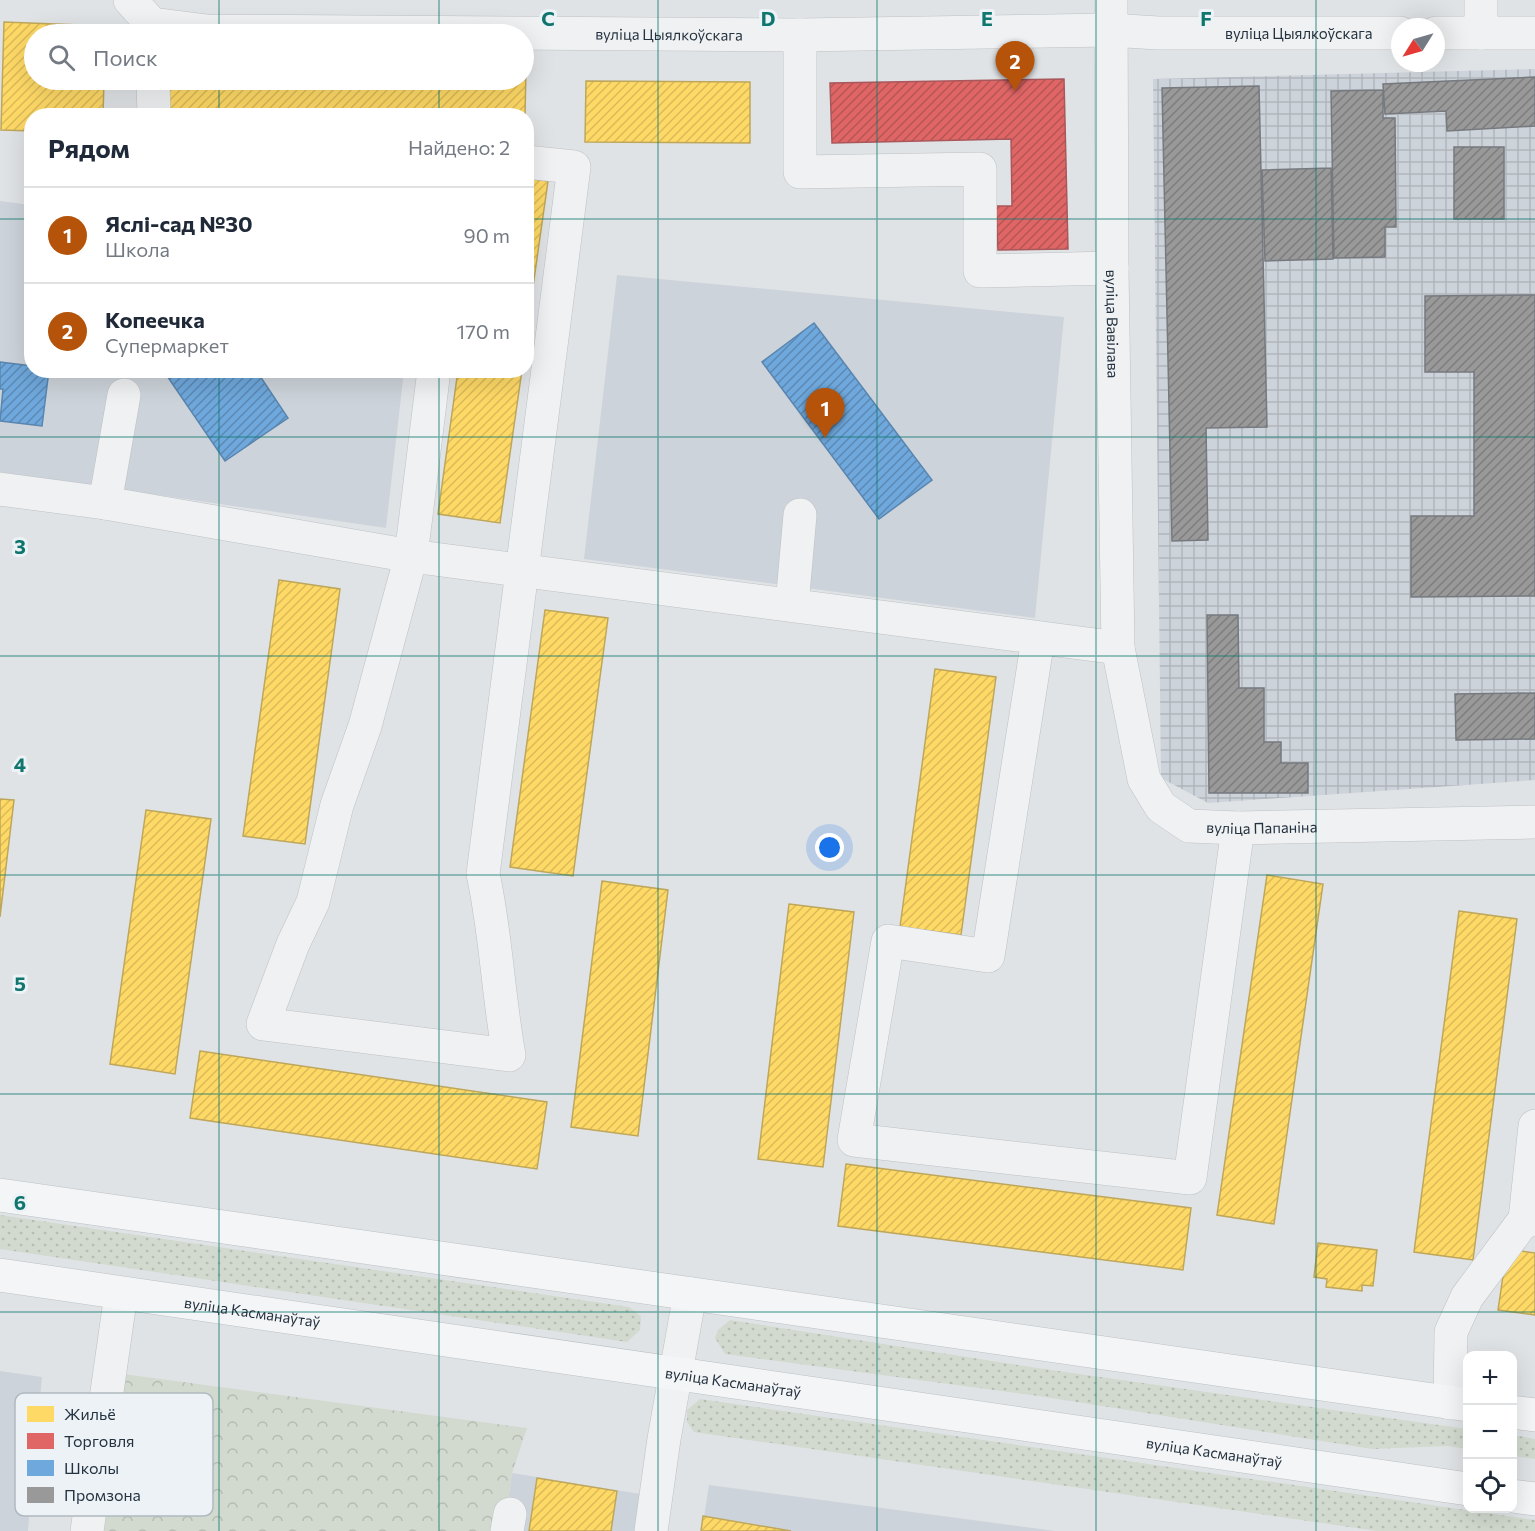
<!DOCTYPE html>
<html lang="ru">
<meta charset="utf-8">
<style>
:root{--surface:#fff;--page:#f6f6f7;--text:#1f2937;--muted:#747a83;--line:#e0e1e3;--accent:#b45309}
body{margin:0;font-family:Commissioner,sans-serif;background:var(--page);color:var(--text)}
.controls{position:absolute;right:18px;bottom:18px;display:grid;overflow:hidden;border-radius:12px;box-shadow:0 6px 24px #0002}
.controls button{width:54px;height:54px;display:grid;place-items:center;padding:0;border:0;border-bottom:2px solid var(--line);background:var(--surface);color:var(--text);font:30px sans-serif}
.compass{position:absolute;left:1391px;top:18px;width:54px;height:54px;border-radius:50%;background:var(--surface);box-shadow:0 6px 24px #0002;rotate:233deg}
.you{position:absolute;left:830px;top:848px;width:21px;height:21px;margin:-15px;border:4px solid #fff;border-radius:50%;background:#1a73e8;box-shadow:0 0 0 9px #1a73e833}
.badge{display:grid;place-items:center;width:39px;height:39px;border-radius:50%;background:var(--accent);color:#fff;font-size:20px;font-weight:700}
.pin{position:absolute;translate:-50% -50px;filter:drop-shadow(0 2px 3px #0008)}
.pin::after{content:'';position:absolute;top:32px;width:21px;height:18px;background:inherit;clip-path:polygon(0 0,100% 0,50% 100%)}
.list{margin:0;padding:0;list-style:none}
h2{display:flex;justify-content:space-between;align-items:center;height:78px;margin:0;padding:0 24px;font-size:26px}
h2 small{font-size:20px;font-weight:400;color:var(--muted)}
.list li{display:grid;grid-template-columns:39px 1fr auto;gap:18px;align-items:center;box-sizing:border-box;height:96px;padding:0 24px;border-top:2px solid var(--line)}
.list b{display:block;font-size:22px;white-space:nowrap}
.list p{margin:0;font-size:20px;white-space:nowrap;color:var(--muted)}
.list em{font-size:20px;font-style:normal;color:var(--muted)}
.icon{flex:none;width:33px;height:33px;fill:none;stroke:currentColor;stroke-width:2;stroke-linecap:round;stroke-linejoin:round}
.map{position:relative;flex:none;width:1535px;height:1531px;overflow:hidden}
.search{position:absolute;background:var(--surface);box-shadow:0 6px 24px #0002;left:24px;top:24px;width:510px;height:66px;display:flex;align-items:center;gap:15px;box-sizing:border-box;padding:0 21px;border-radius:33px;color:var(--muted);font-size:22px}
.panel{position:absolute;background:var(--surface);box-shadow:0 6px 24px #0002;left:24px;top:108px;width:510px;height:270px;border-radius:24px}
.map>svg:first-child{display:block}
.built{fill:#cdd3da}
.industrial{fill:url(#industrial-grid)}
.grass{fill:url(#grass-dots)}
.park{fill:url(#park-crowns)}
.homes{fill:url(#homes-hatch);stroke:#bea75b;stroke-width:1.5}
.shops{fill:url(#shops-hatch);stroke:#a8575b;stroke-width:1.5}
.schools{fill:url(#schools-hatch);stroke:#5985ae;stroke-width:1.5}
.industry{fill:url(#industry-hatch);stroke:#767a7f;stroke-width:1.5}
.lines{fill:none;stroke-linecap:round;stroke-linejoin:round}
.minor-casing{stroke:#bec1c4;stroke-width:34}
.major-casing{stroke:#bbc0c4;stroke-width:34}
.minor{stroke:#eff1f2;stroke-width:33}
.major{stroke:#f4f5f6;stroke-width:33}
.grid{fill:none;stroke:#0f766e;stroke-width:1.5;stroke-opacity:0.55}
.labels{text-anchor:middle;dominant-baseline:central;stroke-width:6;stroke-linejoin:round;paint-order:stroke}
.street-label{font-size:15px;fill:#253341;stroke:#ecf2f6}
.key{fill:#ecf2f6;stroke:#b0b9c0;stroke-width:1.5}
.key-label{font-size:16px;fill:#253341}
.grid-label{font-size:20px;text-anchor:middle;font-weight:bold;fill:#0f766e;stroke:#ecf2f6;stroke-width:6;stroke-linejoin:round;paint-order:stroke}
</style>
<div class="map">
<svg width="1535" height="1531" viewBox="0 0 1535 1531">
<defs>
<pattern id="industrial-grid" width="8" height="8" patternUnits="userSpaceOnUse" patternTransform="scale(1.5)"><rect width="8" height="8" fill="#cdd3da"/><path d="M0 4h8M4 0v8" fill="none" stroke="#b0b6bc"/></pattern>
<pattern id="grass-dots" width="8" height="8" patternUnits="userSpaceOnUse" patternTransform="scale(1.5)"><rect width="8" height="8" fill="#d2dacf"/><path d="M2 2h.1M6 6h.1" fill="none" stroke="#b4bcb3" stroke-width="1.8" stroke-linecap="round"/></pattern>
<pattern id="park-crowns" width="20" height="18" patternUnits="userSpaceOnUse" patternTransform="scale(1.5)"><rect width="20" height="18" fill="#d2dacf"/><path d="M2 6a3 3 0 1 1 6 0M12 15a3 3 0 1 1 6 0" fill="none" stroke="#b4bcb3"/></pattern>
<pattern id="homes-hatch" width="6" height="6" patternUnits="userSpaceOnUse" patternTransform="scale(1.5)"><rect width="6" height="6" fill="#ffd966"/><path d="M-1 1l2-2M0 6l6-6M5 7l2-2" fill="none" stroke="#dabb5a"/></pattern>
<pattern id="shops-hatch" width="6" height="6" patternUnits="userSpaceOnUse" patternTransform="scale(1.5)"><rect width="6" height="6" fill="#e06666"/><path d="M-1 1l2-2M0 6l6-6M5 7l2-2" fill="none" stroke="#b55556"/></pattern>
<pattern id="schools-hatch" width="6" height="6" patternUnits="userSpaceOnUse" patternTransform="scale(1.5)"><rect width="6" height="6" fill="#6fa8dc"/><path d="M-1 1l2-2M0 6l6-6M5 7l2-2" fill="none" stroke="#5b89b4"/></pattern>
<pattern id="industry-hatch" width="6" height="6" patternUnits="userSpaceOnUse" patternTransform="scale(1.5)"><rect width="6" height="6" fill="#999"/><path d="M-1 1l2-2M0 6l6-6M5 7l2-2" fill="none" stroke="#7d7d7e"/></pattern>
</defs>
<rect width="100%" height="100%" fill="#e0e3e6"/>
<path class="built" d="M0,201L31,205L32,370L404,371L386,528L0,472Z
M617,275L1064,317L1035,618L584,559Z
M0,1371L42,1377L28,1531H0Z
M512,1473L647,1495L642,1531H503Z
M709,1485L1055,1531H702Z"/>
<path class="industrial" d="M1535,69V780L1208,803L1161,778L1153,79Z"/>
<path class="grass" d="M0,1215L629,1307L641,1316L640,1330L627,1342L0,1249Z
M730,1320L1044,1369L1467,1429V1449L1448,1446L1372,1449L1039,1396L725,1354L715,1338L718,1330Z
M700,1399L1535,1520V1531H1377L694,1432L687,1422V1410Z
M1513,1435L1535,1439V1459L1513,1456Z"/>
<path class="park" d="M123,1374L527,1428L512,1473L503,1531H103Z"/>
<path class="homes" d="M4,22L106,26V34H34V80H104L103,116H32V131L1,130Z
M524,66H526L525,116H169V80H524Z
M586,81L750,82V143L585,142Z
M526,178L548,181L526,336Z
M458,370H522L500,523L438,514Z
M279,580L340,589L305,844L243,836Z
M545,610L608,618L573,876L510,867Z
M935,669L996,677L961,935L900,927Z
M0,799L14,800L0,917Z
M146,810L211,819L175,1074L110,1064Z
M1267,875L1323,884L1274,1224L1217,1215Z
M602,881L668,890L638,1136L571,1127Z
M789,904L854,912L823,1167L758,1159Z
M1459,911L1517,919L1473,1260L1414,1252Z
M200,1051L547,1102L537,1169L190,1118Z
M846,1164L1191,1208L1183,1270L838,1226Z
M1318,1243L1377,1250L1373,1286L1362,1285V1291L1326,1287L1327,1279L1314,1277Z
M1507,1249L1535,1253V1315L1498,1310Z
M537,1478L617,1491L611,1531H529Z
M703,1516L791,1531H701Z"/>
<path class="shops" d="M1064,79L1068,249L998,250L996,206H1012L1011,139L832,143L830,83Z"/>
<path class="schools" d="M814,323L932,480L879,519L762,362Z
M0,362L32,366V370H49L42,426L0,421L3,389H0Z
M163,370H256L288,418L225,461Z"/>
<path class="industry" d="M1535,77V126L1447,131L1446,111L1385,114L1383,84Z
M1259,86L1267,427L1206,428L1208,540L1172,541L1162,88Z
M1383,90V118H1395L1396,227H1385V257L1334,258L1331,91Z
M1454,147H1504V219H1454Z
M1331,168L1333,259L1265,261L1262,170Z
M1535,295V596L1411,597V516H1474V372H1425V296Z
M1207,615H1238L1239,688H1264V742H1281V763H1308V793H1209Z
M1535,693V739L1456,740L1455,694Z"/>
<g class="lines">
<defs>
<g id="minor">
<path id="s1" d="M130,0L152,24L207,31L800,35L1110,30L1158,33H1400"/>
<path id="s2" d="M1111,0L1112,268L1118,648L1144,779L1161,807L1189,826L1238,828L1535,822"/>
<path d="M1436,33H1535"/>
<path d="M1481,33V0"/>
<path d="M800,35V172L980,169V271L1112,268"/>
<path d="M153,80L154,116"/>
<path d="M434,370L411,556L365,726L337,805L313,902L293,944L263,1024L509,1055C498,995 496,933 483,874L574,167L526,162"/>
<path d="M0,489L105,503L411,556L1118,648"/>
<path d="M105,503L124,395"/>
<path d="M792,605L800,515"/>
<path d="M1038,639L988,956L888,941L854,1140L1190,1178L1238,828"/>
<path d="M1535,1126L1525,1219L1535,1220"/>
<path d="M1450,1403L1451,1332L1467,1297L1525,1219"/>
<path d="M87,1531L121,1294"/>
<path d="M507,1531L510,1514"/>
<path d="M651,1531L664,1439L690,1294"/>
</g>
<g id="major">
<path d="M0,1195L1468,1405"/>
<path id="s3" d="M0,1275L1468,1489"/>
<path d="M1512,1412L1535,1415"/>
<path d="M1512,1496L1535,1499"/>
</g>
</defs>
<use href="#minor" class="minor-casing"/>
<use href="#major" class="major-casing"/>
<use href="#minor" class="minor"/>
<use href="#major" class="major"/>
</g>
<path class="grid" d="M219,0V34M439,0V34M658,0V1531M877,0V1531M1096,0V1531M1316,0V1531M219,80V116M439,80V116M0,219H32M526,219H1535M219,370V1531M439,370V1531M0,437H1535M0,656H1535M0,875H1535M0,1094H1535M0,1312H1535"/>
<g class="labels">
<g class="street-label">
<text stroke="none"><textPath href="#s1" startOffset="1180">вуліца Цыялкоўскага</textPath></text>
<text stroke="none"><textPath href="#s1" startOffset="550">вуліца Цыялкоўскага</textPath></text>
<text stroke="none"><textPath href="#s2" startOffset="324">вуліца Вавілава</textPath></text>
<text stroke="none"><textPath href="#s2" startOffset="921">вуліца Папаніна</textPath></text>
<text stroke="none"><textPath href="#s3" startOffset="255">вуліца Касманаўтаў</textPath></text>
<text stroke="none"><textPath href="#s3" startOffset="741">вуліца Касманаўтаў</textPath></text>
<text stroke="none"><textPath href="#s3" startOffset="1227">вуліца Касманаўтаў</textPath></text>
</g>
</g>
<rect x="15" y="1393" width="198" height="123" rx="9" class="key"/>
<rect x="27" y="1406" width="27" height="16" fill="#ffd966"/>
<rect x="27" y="1433" width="27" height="16" fill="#e06666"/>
<rect x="27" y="1460" width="27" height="16" fill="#6fa8dc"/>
<rect x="27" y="1487" width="27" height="16" fill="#999"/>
<g class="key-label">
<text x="64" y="1420">Жильё</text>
<text x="64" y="1447">Торговля</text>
<text x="64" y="1474">Школы</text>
<text x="64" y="1501">Промзона</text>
</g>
<g class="grid-label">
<text x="548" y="26">C</text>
<text x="768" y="26">D</text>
<text x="987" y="26">E</text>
<text x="1206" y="26">F</text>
<text x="20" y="554">3</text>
<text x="20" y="772">4</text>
<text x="20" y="991">5</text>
<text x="20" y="1210">6</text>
</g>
</svg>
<div class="controls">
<button>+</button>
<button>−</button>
<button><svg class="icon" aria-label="locate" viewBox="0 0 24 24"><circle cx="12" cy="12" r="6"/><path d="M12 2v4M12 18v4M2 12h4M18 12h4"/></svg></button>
</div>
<svg class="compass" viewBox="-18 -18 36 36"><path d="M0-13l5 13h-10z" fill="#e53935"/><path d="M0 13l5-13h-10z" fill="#747a83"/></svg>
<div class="you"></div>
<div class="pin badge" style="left:825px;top:438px">1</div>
<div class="pin badge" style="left:1015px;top:91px">2</div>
<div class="search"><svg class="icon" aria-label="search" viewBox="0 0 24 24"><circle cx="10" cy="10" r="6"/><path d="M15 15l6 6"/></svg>Поиск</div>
<section class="panel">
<h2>Рядом<small>Найдено: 2</small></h2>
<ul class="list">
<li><span class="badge">1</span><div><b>Яслі-сад №30</b><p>Школа</p></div><em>90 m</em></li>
<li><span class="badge">2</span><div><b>Копеечка</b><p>Супермаркет</p></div><em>170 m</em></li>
</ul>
</section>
</div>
